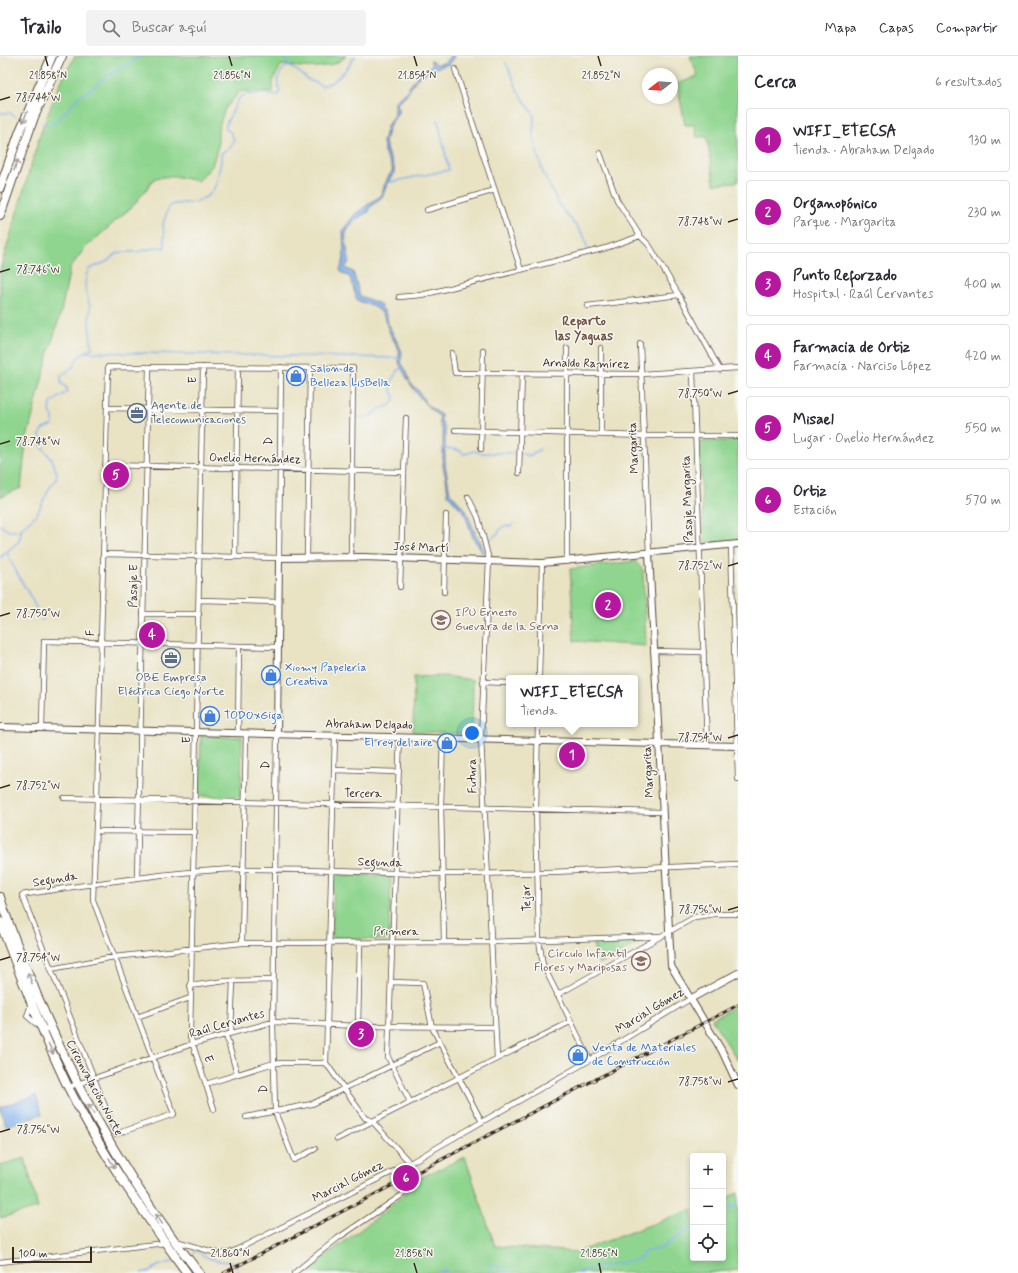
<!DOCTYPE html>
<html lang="es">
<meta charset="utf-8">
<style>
:root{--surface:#fff;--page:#f2f2f3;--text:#2b2b33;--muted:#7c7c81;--line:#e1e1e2;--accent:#b5179e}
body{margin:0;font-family:Mynerve,sans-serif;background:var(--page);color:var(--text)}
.controls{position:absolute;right:12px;bottom:12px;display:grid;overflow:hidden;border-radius:4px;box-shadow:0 2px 6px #0003}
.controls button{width:36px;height:36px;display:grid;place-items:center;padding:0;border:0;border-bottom:1px solid var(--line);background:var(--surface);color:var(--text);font:20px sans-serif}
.compass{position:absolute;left:642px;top:12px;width:36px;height:36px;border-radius:50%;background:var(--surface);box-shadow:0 2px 6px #0003;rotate:253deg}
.scale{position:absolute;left:12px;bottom:10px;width:80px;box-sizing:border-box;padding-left:4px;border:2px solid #3b2a1e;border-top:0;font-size:11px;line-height:14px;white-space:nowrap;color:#3b2a1e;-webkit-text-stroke:3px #f6f6f2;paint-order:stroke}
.you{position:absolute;left:472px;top:677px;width:14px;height:14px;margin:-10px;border:3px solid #fff;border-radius:50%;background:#1a73e8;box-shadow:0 0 0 6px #1a73e833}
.badge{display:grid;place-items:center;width:26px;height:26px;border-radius:50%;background:var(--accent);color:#fff;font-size:13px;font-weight:700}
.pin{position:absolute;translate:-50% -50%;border:2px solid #fff;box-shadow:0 1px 4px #0006}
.popup{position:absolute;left:506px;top:619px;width:132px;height:52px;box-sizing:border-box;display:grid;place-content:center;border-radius:4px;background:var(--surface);filter:drop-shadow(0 1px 3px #0005);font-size:13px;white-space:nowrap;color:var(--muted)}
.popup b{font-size:15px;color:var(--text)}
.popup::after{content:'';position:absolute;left:50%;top:100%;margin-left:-8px;border:8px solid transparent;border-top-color:var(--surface)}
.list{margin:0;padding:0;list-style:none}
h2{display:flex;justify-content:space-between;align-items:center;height:52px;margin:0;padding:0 16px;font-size:17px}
h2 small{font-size:13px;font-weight:400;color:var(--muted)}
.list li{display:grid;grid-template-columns:26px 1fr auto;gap:12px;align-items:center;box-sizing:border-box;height:64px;margin:0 8px 8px;padding:0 8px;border:1px solid var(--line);border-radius:4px}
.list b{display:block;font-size:15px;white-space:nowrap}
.list p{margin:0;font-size:13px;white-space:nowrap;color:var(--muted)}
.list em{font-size:13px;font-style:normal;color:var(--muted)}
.icon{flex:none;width:22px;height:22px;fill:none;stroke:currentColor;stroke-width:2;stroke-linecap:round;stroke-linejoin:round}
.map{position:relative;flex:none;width:738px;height:1217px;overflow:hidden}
header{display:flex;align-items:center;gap:24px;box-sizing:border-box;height:56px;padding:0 20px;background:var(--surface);border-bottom:1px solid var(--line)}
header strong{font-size:19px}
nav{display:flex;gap:22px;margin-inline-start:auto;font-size:14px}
.search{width:280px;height:36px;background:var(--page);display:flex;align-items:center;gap:10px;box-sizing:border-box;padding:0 14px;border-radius:4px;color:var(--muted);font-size:15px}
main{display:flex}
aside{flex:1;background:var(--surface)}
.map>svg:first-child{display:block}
.green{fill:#8fd58f;stroke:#658056}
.water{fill:#84b3ee;stroke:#606e86}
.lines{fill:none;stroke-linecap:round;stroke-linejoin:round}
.stream{stroke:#84b3ee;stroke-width:1.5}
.street-casing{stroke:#554637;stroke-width:6}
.secondary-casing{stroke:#554637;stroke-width:8}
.highway-casing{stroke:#554637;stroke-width:10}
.street{stroke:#fff;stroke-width:4.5}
.secondary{stroke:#fff;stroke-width:6}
.highway{stroke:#fff;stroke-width:8}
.rail-casing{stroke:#3b2a1e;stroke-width:3}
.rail{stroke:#f6f6f2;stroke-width:1.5;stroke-dasharray:4.5;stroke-linecap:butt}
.oneway{stroke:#a79f9a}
.ticks{fill:none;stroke:#3b2a1e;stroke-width:1.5}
.labels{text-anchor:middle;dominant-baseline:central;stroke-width:3;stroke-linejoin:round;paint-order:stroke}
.street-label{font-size:12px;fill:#3b2a1e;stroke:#f6f6f2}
.shop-label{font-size:12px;fill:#366cbe;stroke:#f6f6f2;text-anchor:start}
.service-label{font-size:12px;fill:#4e5e75;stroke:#f6f6f2;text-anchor:start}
.education-label{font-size:12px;fill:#785e54;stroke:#f6f6f2;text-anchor:start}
.neighbourhood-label{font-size:13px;font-weight:bold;fill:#70503f;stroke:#f6f6f2}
.ticks-label{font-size:10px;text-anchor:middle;fill:#3b2a1e;stroke:#f6f6f2;stroke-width:3;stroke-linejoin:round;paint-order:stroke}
</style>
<header>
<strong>Trailo</strong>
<div class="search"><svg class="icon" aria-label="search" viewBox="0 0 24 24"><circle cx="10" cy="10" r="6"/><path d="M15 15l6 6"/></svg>Buscar aquí</div>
<nav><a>Mapa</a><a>Capas</a><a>Compartir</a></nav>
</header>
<main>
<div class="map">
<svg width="738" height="1217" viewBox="0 0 738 1217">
<rect width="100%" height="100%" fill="#f6f6f2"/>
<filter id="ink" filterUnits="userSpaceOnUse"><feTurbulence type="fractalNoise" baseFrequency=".025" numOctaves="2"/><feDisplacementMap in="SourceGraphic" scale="8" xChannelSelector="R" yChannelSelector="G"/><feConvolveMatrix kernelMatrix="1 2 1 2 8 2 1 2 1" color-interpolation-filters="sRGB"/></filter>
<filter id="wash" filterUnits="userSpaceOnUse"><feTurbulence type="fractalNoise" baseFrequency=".012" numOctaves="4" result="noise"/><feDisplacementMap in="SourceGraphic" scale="16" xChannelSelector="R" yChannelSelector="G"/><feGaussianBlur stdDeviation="0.9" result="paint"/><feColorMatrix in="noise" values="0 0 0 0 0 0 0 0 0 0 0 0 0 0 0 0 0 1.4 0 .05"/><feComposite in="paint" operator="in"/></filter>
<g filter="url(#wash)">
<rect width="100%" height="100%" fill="#e9e3c4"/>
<path class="green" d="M75,0H346C330,16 302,11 281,9L273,25V36L240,35L225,53L218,73V90L212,110L198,125L173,120L155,122L134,149L85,192L70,212L61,256L49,296L26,386L21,432L0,441V214L40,79L59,29Z
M690,0H738V126L714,128L707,81H697L694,69H685L677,28L698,20Z
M738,384V485L706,487L704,482L699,386Z
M635,505L643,514L646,590L574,585L570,513Z
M445,620L473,624L472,678L413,676L414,621Z
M201,680L242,681L241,741L199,740Z
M334,818L391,820L389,884L332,882Z
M645,884L599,908L592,885Z
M738,949V1005L712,963Z
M465,1101L495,1190L577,1196L693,1153V1202H723V1143L738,1137V1214L704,1217H302L387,1154L422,1121Z
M25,1102L38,1152L0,1162V1109Z"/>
<path class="water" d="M450,0H454L449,8L433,13L417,22L407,38L398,46L397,50L400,53L389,71L385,85L387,96L394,111V117L388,126L382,141L370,152L369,156C360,159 350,168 346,177C344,186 349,197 349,206L345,212L353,216L360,240L378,247L383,253L387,261L388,268L402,296L401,306L407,316L410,327L418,334L426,348L441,359V365L445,373V408L450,437L466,454L477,482L480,485L484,495L482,497L479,490L474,484L464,456L448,439L446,422L443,411V376L439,366L440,361C421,347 410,329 400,309C397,303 401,297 398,291C395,286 391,281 389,275C386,269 386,261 381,256C371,246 366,249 357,244L350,221L342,217L340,214L344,203L343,174L355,158L380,140L388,121L393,114L384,96L383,85L387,70L395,57V45L404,38L419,18L418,12L424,15L432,9L430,4L436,8C444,8 445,6 450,0Z
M36,1039L42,1058L6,1070L0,1051Z"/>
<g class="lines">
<path class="stream" d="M284,0L290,10
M506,7L518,35L534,59L533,81L543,117L560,150L584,180L588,194
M0,57H10L16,61
M42,68L55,67L81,39L92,33L107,20L141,0
M386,127L449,114L438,64
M86,296L400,302
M359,361C368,363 375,358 380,352C388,352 393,348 395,341C385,329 394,319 402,310
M444,392L459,394L464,398L474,395L480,397H517
M521,397L529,400L540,393
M0,469L9,475H20
M487,485L497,478L503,470H511L514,467
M7,496C13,511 21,525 29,538C34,547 37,555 43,564
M0,502L19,485L22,472L37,458L49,433L56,423L57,417L52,404L41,389L40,377L43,373L53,369V361L49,354L52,346L67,336V332L61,327V320L73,311L78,301L92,292L89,269L90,251L85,231L86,220L89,213L106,206L116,198L122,196H137L158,191L165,192L163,168L169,150C177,146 183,148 191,147C197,146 207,141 211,137C217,131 222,105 221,97L229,93L234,84L231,77L226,73C224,67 230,62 232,56C240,41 237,38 256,38C259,38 262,37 266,37C270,39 273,41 278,39L280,36L277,24L282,14L288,10C296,13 301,17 307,23C312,27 317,25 321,30C336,28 348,12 355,0
M723,1154L738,1149
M194,1196L197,1195L204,1200L218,1205L234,1206L239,1217
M141,1217L151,1215C158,1208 164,1208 174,1206
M437,1217L445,1213L447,1217
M488,1217L492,1208L510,1217
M574,1217C595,1211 617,1208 639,1203L644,1196L661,1192L693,1171"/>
</g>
</g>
<g filter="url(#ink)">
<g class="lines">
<defs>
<path id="street" d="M455,13L521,214
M600,97L617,144L640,180L649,189L679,239L720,314
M427,154L495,134
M399,241L421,239L434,236L606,192L640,180
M587,250L679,239
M640,288L649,498
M567,292V506
M601,292V378
M452,297L455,317L641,318L738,312
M203,311L190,980L214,1053
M693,316L707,689
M107,352L281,355
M455,374L644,380H738
M481,393L483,294
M105,409L404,416
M519,417L522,317
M468,441L478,461L489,504L481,682L497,1002
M731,489L738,723
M103,498L279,502L281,311
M235,501L238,312
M307,501L310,312
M351,501L353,312L108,311L97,743C96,776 94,810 93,844L174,1058L116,1078L22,839C46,835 70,831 94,828C143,821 193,814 242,813C309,812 376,818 443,818C542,818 640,812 738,808
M400,531L406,362
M444,536L446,459
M199,544L279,546
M143,558H199
M653,595L704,596
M539,622L542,507
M483,626L509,627
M538,668L536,753L539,885L543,909L590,1004
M42,672L44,585L278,591
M238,677L239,590
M277,678L273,966L275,1056L294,1104L315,1093
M335,679L326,1007L365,1062L372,1065L410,1107
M400,681L388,1001L410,1046
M443,682L441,750L444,886
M334,714L398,716
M64,742L662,756
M96,775L195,776
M137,822L149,311
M242,887L246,677
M51,913L114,901L242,887L490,886L660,880
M391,926L423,927L432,971L482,1066
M190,930L225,925L274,924
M557,939L695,861L714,858H738
M37,942L31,949L27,960L41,972L51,973
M137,961L190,942
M358,970L360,887
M231,977L233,925
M226,979L237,1018
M206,1028L274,1007H326
M69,1031L192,988L273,966L358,970L495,971
M246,1061L312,1048L440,986
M337,1083L570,966
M176,1185L220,1198L230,1197L410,1107L590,1004L690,943
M0,1206L165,1187
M294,1217L338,1182L402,1139L412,1127"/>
<path id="secondary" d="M649,498L671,910L722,995L738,1029
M0,671L738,690
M277,678L279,502L362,501L542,507L738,488
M690,943L738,917"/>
<path id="highway" d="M0,132L20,75L52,0
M0,160L34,61L62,0
M0,841C6,862 15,883 23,904C66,1017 124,1122 199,1217
M0,866C21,922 42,977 68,1031C101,1097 144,1157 187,1217"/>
</defs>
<use href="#street" class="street-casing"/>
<use href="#secondary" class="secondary-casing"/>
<use href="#highway" class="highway-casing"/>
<use href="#street" class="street"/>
<use href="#secondary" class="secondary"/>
<use href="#highway" class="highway"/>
<defs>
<path id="rail" d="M224,1217L738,949"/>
</defs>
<use href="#rail" class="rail-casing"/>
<use href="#rail" class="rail"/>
</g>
<defs><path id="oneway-shaft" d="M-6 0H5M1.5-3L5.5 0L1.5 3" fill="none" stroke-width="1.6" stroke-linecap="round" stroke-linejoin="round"/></defs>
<g class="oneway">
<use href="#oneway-shaft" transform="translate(25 61) rotate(112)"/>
<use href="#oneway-shaft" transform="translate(16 109) rotate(-70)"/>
<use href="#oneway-shaft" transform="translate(30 922) rotate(-111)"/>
<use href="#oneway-shaft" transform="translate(51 993) rotate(65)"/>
<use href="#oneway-shaft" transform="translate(91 1053) rotate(-119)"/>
<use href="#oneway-shaft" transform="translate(112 1107) rotate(58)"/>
<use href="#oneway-shaft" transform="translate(159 1163) rotate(-124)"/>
</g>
</g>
<path class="ticks" d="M45,0L48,10M229,0L232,10M414,0L417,10M598,0L601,10M0,44L10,41M728,166L738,163M0,216L10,213M728,338L738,335M0,388L10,385M728,510L738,507M0,560L10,557M728,682L738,679M0,732L10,729M728,854L738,851M0,904L10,901M728,1026L738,1023M0,1076L10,1073M230,1207L233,1217M414,1207L417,1217M599,1207L601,1217"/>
<defs>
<symbol id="shop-ring" viewBox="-11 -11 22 22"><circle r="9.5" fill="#f6f6f2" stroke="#3f7fe0" stroke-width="1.5"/><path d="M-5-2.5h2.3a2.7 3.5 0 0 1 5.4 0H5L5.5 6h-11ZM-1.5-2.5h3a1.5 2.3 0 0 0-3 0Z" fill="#3f7fe0"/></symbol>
<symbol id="office-ring" viewBox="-11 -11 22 22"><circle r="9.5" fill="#f6f6f2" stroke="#5c6f8a" stroke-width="1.5"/><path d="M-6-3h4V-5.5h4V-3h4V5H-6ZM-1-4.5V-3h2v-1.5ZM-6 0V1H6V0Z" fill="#5c6f8a"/></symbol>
<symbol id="school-ring" viewBox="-11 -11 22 22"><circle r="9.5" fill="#f6f6f2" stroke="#8d6e63" stroke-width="1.5"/><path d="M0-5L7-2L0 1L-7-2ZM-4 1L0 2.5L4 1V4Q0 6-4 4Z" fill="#8d6e63"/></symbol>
</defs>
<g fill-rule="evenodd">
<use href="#shop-ring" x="285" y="309" width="22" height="22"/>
<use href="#office-ring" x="126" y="346" width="22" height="22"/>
<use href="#school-ring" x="430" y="553" width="22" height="22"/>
<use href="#office-ring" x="160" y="591" width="22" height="22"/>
<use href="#shop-ring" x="260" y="608" width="22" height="22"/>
<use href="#shop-ring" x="199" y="649" width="22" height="22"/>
<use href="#shop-ring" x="436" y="676" width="22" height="22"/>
<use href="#school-ring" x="630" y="894" width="22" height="22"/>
<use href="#shop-ring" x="567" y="988" width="22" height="22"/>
</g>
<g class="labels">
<g class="street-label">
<text transform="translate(586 308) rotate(1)">Arnaldo Ramírez</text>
<text transform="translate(193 324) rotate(-89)">E</text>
<text transform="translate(269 385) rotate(-89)">D</text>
<text transform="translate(634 392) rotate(-93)">Margarita</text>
<text transform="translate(255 403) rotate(1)">Onelio Hernández</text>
<text transform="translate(688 443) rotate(-92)">Pasaje Margarita</text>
<text transform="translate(421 492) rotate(2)">José Martí</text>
<text transform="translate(134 530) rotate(-89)">Pasaje E</text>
<text transform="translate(91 577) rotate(-89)">F</text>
<text transform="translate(369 669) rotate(1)">Abraham Delgado</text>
<text transform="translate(187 684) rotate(-89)">E</text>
<text transform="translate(266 709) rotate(-89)">D</text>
<text transform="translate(649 716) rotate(-93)">Margarita</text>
<text transform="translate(473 720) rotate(-91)">Futura</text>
<text transform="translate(363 738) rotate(1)">Tercera</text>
<text transform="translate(380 807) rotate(2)">Segunda</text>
<text transform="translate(55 824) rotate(-9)">Segunda</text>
<text transform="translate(527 842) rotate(-92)">Tejar</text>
<text x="396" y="876">Primera</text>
<text transform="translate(650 955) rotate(-31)">Marcial Gómez</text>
<text transform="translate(227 968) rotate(-16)">Raúl Cervantes</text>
<text transform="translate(208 1003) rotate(71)">E</text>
<text transform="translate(94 1032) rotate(62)">Circunvalación Norte</text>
<text transform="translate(264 1033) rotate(-91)">D</text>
<text transform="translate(348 1126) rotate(-27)">Marcial Gómez</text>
</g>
<g class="shop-label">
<text x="310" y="313">Salon de<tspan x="310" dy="14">Belleza LisBella</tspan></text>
<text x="285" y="612">Xiomy Papelería<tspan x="285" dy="14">Creativa</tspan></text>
<text x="224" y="660">TODOxGiga</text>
<text x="433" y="687" text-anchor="end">El rey del aire</text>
<text x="592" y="992">Venta de Materiales<tspan x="592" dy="14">de Construcción</tspan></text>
</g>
<g class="service-label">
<text x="151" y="350">Agente de<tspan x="151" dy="14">Telecomunicaciones</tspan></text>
<text x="171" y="622" text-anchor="middle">OBE Empresa<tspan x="171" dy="14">Eléctrica Ciego Norte</tspan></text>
</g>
<g class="education-label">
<text x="455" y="557">IPU Ernesto<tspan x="455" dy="14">Guevara de la Serna</tspan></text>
<text x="627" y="898" text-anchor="end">Círculo Infantil<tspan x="627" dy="14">Flores y Mariposas</tspan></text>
</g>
<g class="neighbourhood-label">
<text x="584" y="265">Reparto<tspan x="584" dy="15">las Yaguas</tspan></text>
</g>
</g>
<g class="ticks-label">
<text x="48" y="23">21.858°N</text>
<text x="232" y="23">21.856°N</text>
<text x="417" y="23">21.854°N</text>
<text x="601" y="23">21.852°N</text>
<text x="38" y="45">78.744°W</text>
<text x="700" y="169">78.748°W</text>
<text x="38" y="217">78.746°W</text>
<text x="700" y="341">78.750°W</text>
<text x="38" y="389">78.748°W</text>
<text x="700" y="513">78.752°W</text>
<text x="38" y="561">78.750°W</text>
<text x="700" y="685">78.754°W</text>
<text x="38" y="733">78.752°W</text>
<text x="700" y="857">78.756°W</text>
<text x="38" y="905">78.754°W</text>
<text x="700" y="1029">78.758°W</text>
<text x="38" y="1077">78.756°W</text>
<text x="230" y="1201">21.860°N</text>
<text x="414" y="1201">21.858°N</text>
<text x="599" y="1201">21.856°N</text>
</g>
</svg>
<div class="controls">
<button>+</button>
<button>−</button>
<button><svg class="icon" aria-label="locate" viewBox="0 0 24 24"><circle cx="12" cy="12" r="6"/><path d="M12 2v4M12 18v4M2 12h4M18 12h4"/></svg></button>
</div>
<svg class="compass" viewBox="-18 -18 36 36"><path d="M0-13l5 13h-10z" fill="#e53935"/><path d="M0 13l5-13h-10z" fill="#7c7c81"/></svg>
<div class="scale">100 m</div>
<div class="you"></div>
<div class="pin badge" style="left:572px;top:699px">1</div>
<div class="popup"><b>WIFI_ETECSA</b>Tienda</div>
<div class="pin badge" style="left:608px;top:549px">2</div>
<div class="pin badge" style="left:361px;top:978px">3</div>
<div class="pin badge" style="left:152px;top:579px">4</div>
<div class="pin badge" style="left:116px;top:419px">5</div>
<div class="pin badge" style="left:406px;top:1122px">6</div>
</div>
<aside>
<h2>Cerca<small>6 resultados</small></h2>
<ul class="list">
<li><span class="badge">1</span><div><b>WIFI_ETECSA</b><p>Tienda · Abraham Delgado</p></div><em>130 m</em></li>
<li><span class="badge">2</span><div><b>Organopónico</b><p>Parque · Margarita</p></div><em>230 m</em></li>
<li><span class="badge">3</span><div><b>Punto Reforzado</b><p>Hospital · Raúl Cervantes</p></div><em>400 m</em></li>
<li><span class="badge">4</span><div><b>Farmacia de Ortiz</b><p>Farmacia · Narciso López</p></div><em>420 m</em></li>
<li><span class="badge">5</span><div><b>Misael</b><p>Lugar · Onelio Hernández</p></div><em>550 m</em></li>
<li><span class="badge">6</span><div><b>Ortiz</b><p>Estación</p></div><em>570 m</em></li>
</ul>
</aside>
</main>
